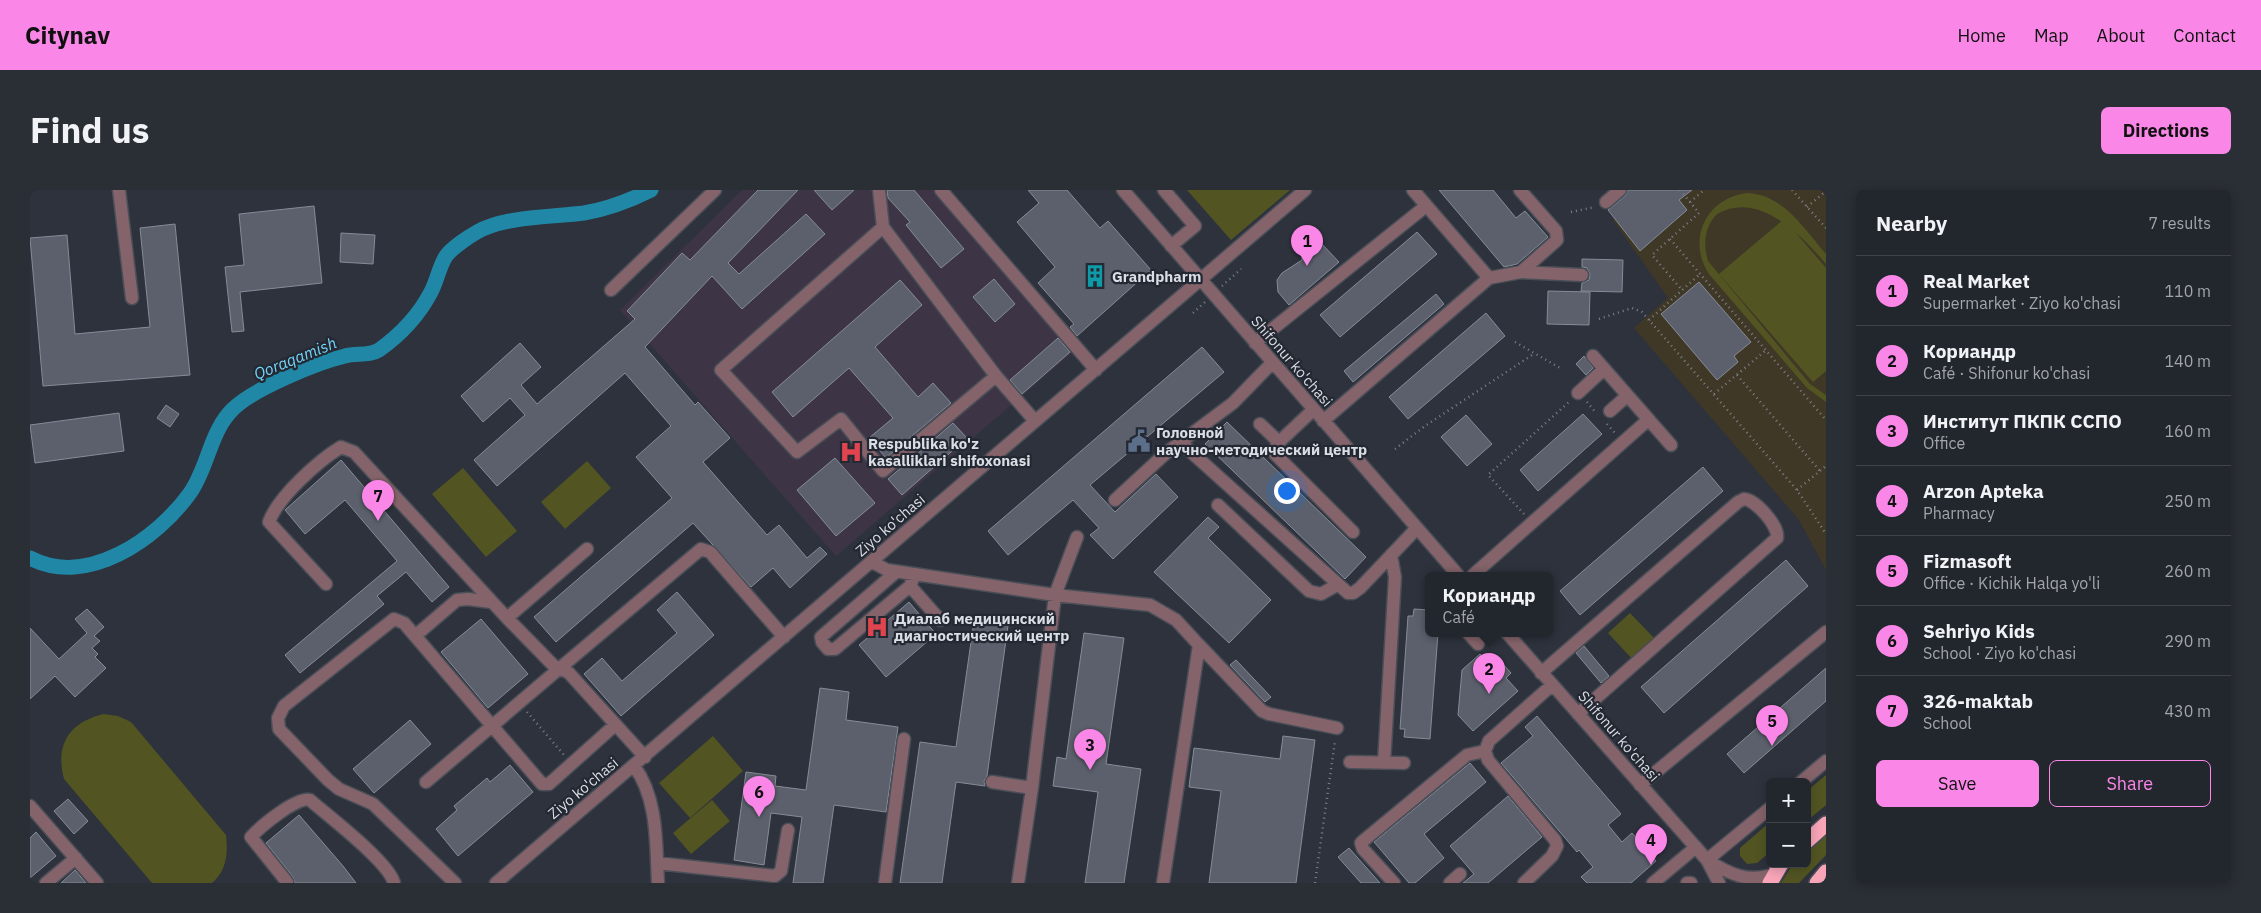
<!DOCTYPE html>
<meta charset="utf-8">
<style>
:root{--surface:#22262d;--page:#2a2e35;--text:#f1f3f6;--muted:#a2a5aa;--line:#3f4349;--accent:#fa87e7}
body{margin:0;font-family:"IBM Plex Sans",sans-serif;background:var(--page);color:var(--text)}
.controls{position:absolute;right:15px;bottom:15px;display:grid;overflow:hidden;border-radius:8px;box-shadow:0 2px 12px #0003}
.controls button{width:45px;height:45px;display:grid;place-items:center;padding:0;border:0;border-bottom:1px solid var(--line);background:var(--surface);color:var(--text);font:25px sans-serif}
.you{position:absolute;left:1256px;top:300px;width:18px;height:18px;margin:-12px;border:4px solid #fff;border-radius:50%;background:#1a73e8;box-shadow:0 0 0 8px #1a73e833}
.badge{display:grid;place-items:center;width:32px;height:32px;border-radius:50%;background:var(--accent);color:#111;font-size:16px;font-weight:700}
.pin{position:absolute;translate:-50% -41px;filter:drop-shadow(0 1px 2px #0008)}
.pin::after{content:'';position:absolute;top:26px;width:18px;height:15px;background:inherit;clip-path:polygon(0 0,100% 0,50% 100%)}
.popup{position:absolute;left:1395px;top:382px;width:128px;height:65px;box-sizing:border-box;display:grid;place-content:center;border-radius:8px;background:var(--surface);filter:drop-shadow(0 1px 4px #0005);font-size:16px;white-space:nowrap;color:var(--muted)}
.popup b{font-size:19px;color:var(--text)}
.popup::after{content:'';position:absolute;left:50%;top:100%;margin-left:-10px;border:10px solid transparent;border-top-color:var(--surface)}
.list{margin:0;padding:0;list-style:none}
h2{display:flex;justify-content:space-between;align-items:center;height:65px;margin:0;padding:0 20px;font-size:21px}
h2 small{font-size:16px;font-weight:400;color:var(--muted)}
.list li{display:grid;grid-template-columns:32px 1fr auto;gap:15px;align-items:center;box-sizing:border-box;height:70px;padding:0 20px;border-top:1px solid var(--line)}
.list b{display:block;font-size:19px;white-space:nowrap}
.list p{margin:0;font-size:16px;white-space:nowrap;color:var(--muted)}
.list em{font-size:16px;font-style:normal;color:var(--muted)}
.actions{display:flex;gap:10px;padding:15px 20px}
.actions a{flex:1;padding:11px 0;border:1px solid var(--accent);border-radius:8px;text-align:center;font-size:18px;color:var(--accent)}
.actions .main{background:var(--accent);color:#111}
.map{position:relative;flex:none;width:1796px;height:693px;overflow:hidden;border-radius:8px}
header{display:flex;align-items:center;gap:30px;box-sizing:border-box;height:70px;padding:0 25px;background:var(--accent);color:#111}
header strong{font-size:24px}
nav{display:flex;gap:28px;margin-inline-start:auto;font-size:18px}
.intro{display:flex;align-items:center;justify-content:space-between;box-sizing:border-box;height:120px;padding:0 30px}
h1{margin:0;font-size:35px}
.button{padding:12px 22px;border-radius:8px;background:var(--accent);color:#111;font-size:18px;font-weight:700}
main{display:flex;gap:30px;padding:0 30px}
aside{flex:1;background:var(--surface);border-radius:8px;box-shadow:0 2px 12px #0003}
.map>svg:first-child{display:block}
.education{fill:#403827}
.medical{fill:#3d3546}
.green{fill:#525522}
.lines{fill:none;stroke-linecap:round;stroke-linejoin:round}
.canal{stroke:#2187a6;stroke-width:15}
.building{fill:#5b606c;stroke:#858c98}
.minor-casing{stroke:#494e57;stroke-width:15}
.highway-casing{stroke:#494e57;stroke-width:18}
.path{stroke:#7d818a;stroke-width:2.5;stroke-dasharray:1 4;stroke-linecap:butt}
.minor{stroke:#85636a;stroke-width:12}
.highway{stroke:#f8a5b8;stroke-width:15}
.labels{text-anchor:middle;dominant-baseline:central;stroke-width:4.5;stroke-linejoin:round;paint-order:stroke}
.poi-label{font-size:15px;font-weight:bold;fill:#dadee5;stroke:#232832;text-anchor:start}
.street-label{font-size:15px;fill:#dadee5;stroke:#232832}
.water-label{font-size:16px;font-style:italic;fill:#74d5f8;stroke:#232832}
</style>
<header>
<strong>Citynav</strong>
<nav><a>Home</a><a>Map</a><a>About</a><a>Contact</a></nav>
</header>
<div class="intro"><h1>Find us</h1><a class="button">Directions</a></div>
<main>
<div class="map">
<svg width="1796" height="693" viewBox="0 0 1796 693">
<rect width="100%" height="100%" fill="#2d323c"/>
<path class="education" d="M1620,0H1796V380L1769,330L1604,138L1638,108L1583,30Z"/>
<path class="medical" d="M712,0H919L1050,156L806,366L590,120Z"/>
<path class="green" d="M1157,0H1260L1201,50Z
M1718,3C1754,5 1774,39 1796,64V74C1771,45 1729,0 1687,24C1674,37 1673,55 1678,71L1780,194L1796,205V212L1777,198L1679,84C1656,49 1677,7 1718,3Z
M1754,29L1796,78V181L1783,192L1689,84Z
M557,271L581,298L535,339L511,312Z
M433,278L487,341L456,367L402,304Z
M1600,423L1625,449L1603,470L1578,443Z
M73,524L88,526L101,532L196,645C198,663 197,680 182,693H122L34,589C25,554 39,533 73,524Z
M683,546L713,581L660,628L629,593Z
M1796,585V615L1777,631V601Z
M682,610L700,631L661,664L643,643Z
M1740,632V662L1727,673L1717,674L1710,666V658Z
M1796,645V665L1769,693H1751L1763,674H1777V661Z"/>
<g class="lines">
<path class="canal" d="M0,368C57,398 127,349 160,303C178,278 180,241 203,219C223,199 286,173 315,166C325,163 340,166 349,160C370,145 389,125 401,102C407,91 409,77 416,66C422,58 438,47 447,42C475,26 523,27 554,23C577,19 601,10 621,0"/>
</g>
<path class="building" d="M728,0H768L698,73L709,84L776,24L795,44L712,119L682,86L615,157L665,215L668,212L700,248L673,272L737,345L749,335L777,368L790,357L797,364L760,398L743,378L721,397L663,333L526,452L504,427L642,308L606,267L641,236L595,183L467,296L444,270L495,225L480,208L453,232L431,206L490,153L511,177L491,195L507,214L605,129L597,121L652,63L660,70Z
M784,0H824L802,20Z
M857,0H884L934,59L911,78L876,35L880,32L858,8Z
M998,0H1037L1070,38L1078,31L1121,80L1047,146L1040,137L1044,134L1008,93L1025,77L987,32L1009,13Z
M1409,0H1463L1486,28L1495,21L1518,47L1487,74L1474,77Z
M1598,0H1662L1649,10L1657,20L1610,61L1578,20L1595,6Z
M284,16L292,93L210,102L214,141L202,142L195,77L214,75L209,24Z
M145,34L160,185L13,196L0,48L37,45L45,144L120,137L110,38Z
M1387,42L1407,64L1310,147L1290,125Z
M311,43L345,45L343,74L310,72Z
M1289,51L1309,72L1259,115L1248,102L1247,90L1252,83L1272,70V66Z
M1552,69L1593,70L1592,102L1551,101L1552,93L1559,90L1560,85L1557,78L1552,77Z
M964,89L985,114L965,132L943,107Z
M870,90L892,115L845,157L888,207L903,193L921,213L856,268L839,248L863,228L819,178L763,227L742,202Z
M1669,92L1721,152L1704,166L1708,172L1687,190L1631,124Z
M1518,101L1560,102L1559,135L1517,134Z
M1406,104L1414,114L1323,192L1314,181Z
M1456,123L1475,146L1378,229L1359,207Z
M1028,148L1040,162L992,204L980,190Z
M1172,157L1194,182L1060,295L1085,322L1126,284L1148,307L1083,369L1060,345L1069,338L1043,310L978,365L958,341Z
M1554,166L1563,178L1556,185L1546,174Z
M136,215L149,224L140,237L127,228Z
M89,223L94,261L5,273L0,235Z
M1553,224L1572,244L1508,301L1490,280Z
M1436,225L1462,254L1437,276L1411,247Z
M1197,232L1336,367L1315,389L1175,254Z
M923,233L937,248L872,305L858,289Z
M805,268L845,313L806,346L767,300Z
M311,270L419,397L402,412L376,382L347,406L354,414L270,483L255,465L367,371L315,310L275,344L255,320Z
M1673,277L1693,301L1550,425L1530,401Z
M1178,327L1189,337L1178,348L1241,410L1199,453L1124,382Z
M1756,370L1778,396L1634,523L1611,497Z
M647,402L684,445L591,526L554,484L572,468L592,491L647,443L627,420Z
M879,412L906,444L856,487L829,455Z
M57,419L74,437L64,446L70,451L62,458L68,464L65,467L76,478L45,507L25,486L0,509V438L29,469L57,443L45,429Z
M1384,419L1399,420V443H1408L1400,549L1374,547L1375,539H1370L1378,426H1383Z
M451,429L498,484L458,518L411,462Z
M944,431L978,436L957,586L954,591L955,596L926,592L912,693H870L890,552L926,557Z
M1054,443L1094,448L1076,574L1111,579L1094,693H1055L1068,602L1023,596L1027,567L1036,569Z
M1554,456L1579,486L1571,493L1546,463Z
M1450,464L1458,473L1466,466L1481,483L1476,488L1488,501L1443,541L1428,525L1432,480Z
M1206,470L1241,507L1235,512L1200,475Z
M1796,478V511L1714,583L1697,564Z
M790,498L819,502L816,530L868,537L856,622L804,615L793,693H763L772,627L741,623L734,675L704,670L716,582L746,586L745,596L776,600Z
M1507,526L1591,624L1578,635L1592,652L1602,643L1626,671L1601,693H1557L1551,687L1563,677L1549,660L1547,662L1471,573L1503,546L1495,537Z
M380,530L401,554L344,603L323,579Z
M1253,546L1285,550L1266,693H1179L1191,601L1159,597L1164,558L1250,569Z
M1440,573L1456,592L1394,644L1414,668L1385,693H1379L1344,652Z
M480,575L503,602L428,666L406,639L427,620L424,616L457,588L460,592Z
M1478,606L1512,647L1458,693H1433L1444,684L1420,656Z
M38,609L58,631L44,644L24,621Z
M269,625L313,676L326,693H265L263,687L236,653Z
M6,642L26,666L0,688V648Z
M1319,658L1350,693H1331L1308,667Z
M45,680L56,693H31Z"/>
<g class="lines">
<defs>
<path id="minor" d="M89,0L102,108
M849,0L853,37
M911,0L1066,180
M1093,0L1428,385
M1134,0L1165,36L1141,56
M1383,0L1459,88
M1576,12L1590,0
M1491,82L1552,85
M581,100L685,0
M1225,153L1396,16
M1563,166L1641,255
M966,186L853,281L811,229L767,262L691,180L853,37L966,186L1005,231
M1548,203L1574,179
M1283,220L1247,254L1245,264L1323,342
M1580,221L1597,206
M1293,231L1459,88L1491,82L1527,50L1526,41L1490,0
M1230,234L1249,252
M1151,253L1318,403H1323L1330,398L1387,338
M1085,310L1136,263L1203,213L1242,173
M1188,315L1279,401L1291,404L1307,395
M842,372L857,380L1025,405L1120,415L1146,430L1169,455L1133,693
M866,382L791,447L792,452L798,459H805L880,396L885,384
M1443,385L1618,230
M296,394L239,332C248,307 288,271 311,257L324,262L477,428L524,476L530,478L671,359L680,362L754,447
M880,396L910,430
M477,428L557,359
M1438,443L1448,454
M1477,443L1677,670L1689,693
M385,446L427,410L438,409L461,412
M1169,455L1232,521L1239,524L1307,538
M1511,483L1708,312L1714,309C1726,310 1749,336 1747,348L1548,524
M1320,572L1374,573
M1354,573L1365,387L1361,365
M604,576C628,608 626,654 628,693
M396,592L530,478L539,483L615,567
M962,592L1002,598
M1771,592L1796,571
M1610,595L1796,442
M0,616L67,693
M1677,670L1740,618
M1677,670C1701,685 1718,693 1745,684
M627,673L745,686L751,681L758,640
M257,692L221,647C230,637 267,606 280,610C298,626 359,672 364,693
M16,693L46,668
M425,693L343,614L309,599L298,590L249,539L248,528L254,516L364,429L374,433L512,594H519L585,535
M466,693L1275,0
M855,693L874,549
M988,693L1002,598L1025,405L1047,347
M1364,693L1333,659L1331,653L1333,651L1437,565L1455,561
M1420,693L1430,684
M1494,693L1522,666L1527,656L1525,650L1458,570L1455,561L1459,551L1522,495
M1623,693L1666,657
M1657,693H1661"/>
<path id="highway" d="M1777,651L1796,634
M1740,693L1751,674
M1787,693L1796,682"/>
</defs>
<use href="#minor" class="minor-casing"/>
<use href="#highway" class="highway-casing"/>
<path class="path" d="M1650,0L1669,23L1622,65L1652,100
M1762,0L1796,38
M1660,12L1674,0
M1777,17L1796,1
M1541,22L1565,17
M1640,49L1796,230
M1192,96L1211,79
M1163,123L1175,112
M1569,129L1602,118L1612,122L1767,300L1796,344
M1619,130L1670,84
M1485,152L1530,178
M1707,185L1790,281
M1684,204L1735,161
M1557,212L1566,223
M1577,234L1585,243
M1365,259L1395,236L1505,163
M1767,300L1796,276
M1494,324L1458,285L1539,212
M497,522L534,565
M1285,693L1305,551"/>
<use href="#minor" class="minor"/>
<use href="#highway" class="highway"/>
</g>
<defs>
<symbol id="building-bare" viewBox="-9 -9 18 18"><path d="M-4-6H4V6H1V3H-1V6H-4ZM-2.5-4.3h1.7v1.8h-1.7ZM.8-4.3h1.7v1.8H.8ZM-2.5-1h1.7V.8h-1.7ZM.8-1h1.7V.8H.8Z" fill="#0f9aa8" stroke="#232832" stroke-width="2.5" paint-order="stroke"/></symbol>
<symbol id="civic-bare" viewBox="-9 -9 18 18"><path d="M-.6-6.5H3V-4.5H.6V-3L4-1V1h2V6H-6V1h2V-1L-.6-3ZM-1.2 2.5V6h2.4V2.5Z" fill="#5c6f8a" stroke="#232832" stroke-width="2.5" paint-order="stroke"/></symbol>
<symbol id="hospital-bare" viewBox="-9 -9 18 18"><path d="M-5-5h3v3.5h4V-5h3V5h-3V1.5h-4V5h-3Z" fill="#e0444e" stroke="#232832" stroke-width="2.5" paint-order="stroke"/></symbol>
</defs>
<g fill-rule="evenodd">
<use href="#building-bare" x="1049" y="70" width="32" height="32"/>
<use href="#civic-bare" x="1093" y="235" width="32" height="32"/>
<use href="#hospital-bare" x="805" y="246" width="32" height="32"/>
<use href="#hospital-bare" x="831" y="421" width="32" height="32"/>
</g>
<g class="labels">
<g class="poi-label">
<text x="1082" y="86">Grandpharm</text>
<text x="1126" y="242">Головной<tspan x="1126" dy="17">научно-методический центр</tspan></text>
<text x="838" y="253">Respublika ko'z<tspan x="838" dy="17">kasalliklari shifoxonasi</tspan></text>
<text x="864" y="428">Диалаб медицинский<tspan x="864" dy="17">диагностический центр</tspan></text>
</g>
<g class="street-label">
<text transform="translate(1262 171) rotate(49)">Shifonur ko'chasi</text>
<text transform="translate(860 335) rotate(-41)">Ziyo ko'chasi</text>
<text transform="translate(1589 546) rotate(49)">Shifonur ko'chasi</text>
<text transform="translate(553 598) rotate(-40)">Ziyo ko'chasi</text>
</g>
<g class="water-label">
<text transform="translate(265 168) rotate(-22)">Qoraqamish</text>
</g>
</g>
</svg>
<div class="controls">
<button>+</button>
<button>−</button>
</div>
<div class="you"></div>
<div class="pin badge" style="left:1277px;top:76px">1</div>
<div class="pin badge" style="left:1459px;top:504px">2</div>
<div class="popup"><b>Кориандр</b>Café</div>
<div class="pin badge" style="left:1060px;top:580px">3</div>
<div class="pin badge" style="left:1621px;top:675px">4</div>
<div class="pin badge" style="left:1742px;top:556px">5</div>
<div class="pin badge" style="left:729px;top:627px">6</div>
<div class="pin badge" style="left:348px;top:331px">7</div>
</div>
<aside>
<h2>Nearby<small>7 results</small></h2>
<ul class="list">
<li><span class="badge">1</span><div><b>Real Market</b><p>Supermarket · Ziyo ko'chasi</p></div><em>110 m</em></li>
<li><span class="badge">2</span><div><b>Кориандр</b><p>Café · Shifonur ko'chasi</p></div><em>140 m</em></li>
<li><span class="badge">3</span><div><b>Институт ПКПК ССПО</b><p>Office</p></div><em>160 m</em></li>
<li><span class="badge">4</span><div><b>Arzon Apteka</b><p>Pharmacy</p></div><em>250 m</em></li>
<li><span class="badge">5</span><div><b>Fizmasoft</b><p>Office · Kichik Halqa yo'li</p></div><em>260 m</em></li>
<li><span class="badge">6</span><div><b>Sehriyo Kids</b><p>School · Ziyo ko'chasi</p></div><em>290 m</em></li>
<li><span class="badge">7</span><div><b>326-maktab</b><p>School</p></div><em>430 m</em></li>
</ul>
<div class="actions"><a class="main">Save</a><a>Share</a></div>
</aside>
</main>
